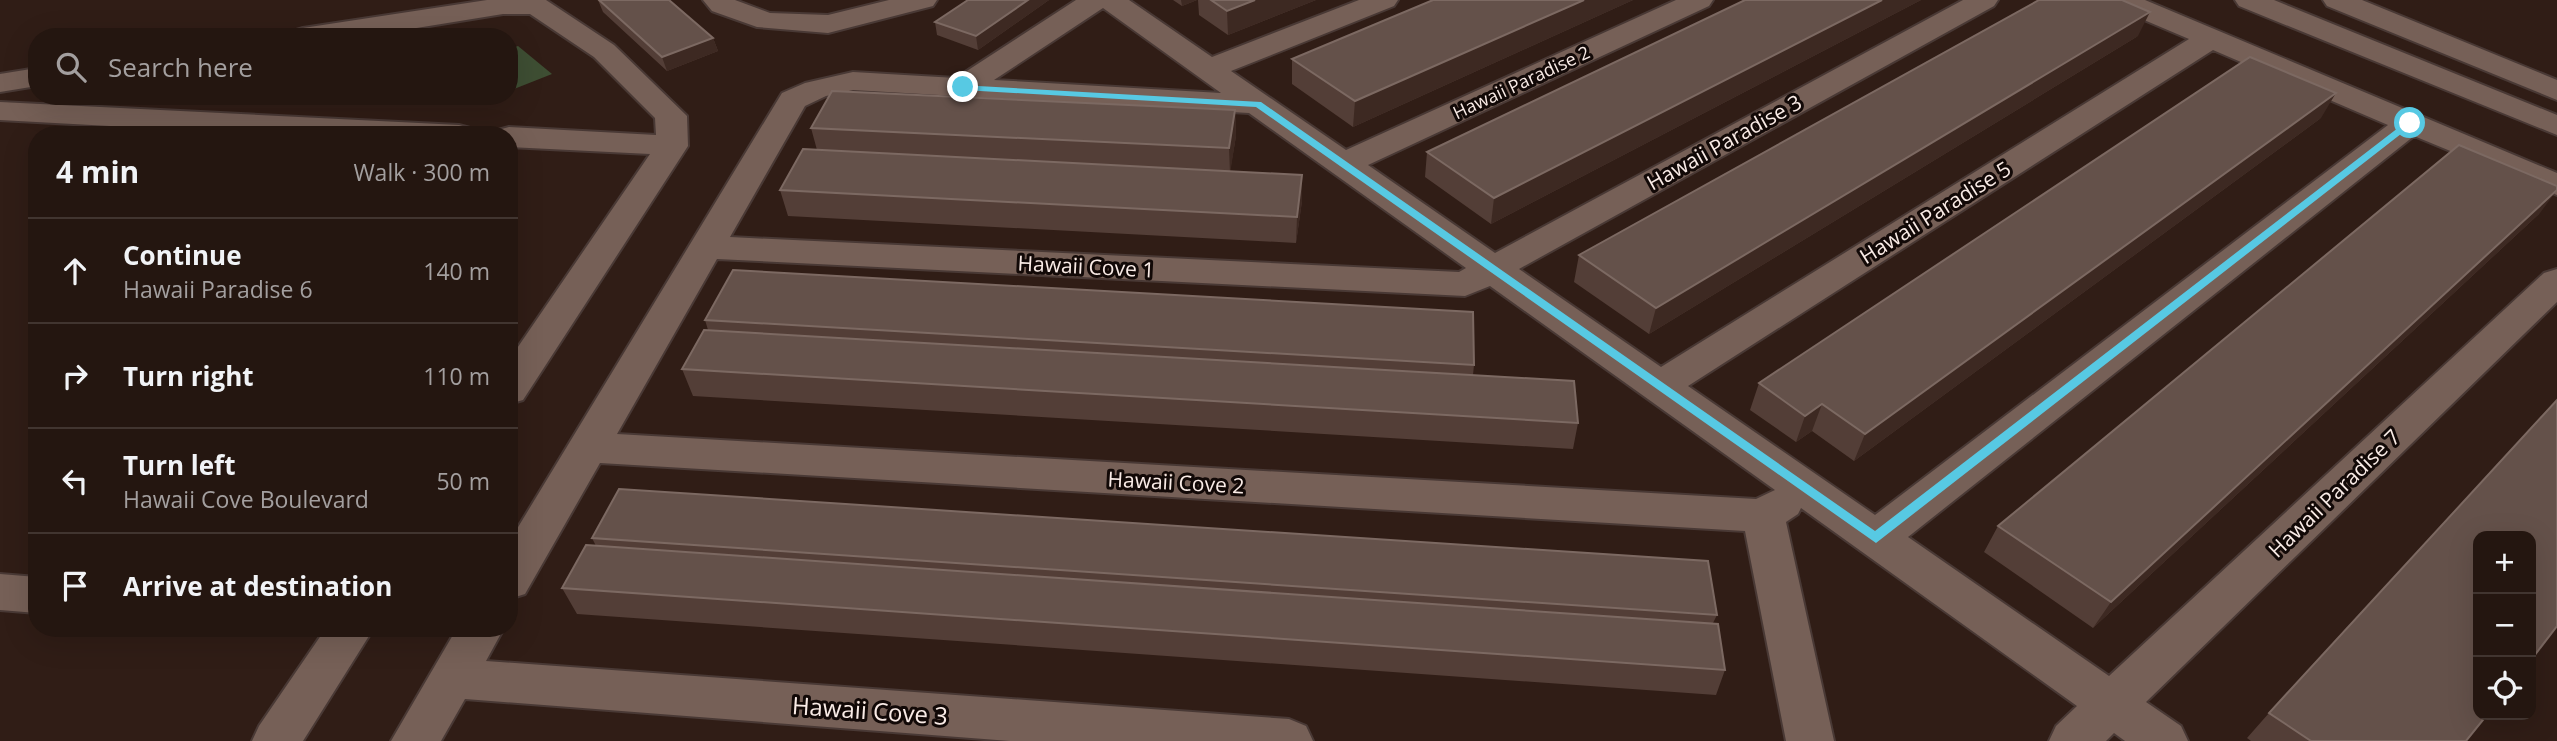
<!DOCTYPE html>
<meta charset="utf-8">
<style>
:root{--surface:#241610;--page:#30231e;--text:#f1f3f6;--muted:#a39f9f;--line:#413530}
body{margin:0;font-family:"Open Sans",sans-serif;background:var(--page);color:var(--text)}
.controls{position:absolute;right:21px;bottom:21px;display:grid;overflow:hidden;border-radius:14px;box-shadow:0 7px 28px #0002}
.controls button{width:63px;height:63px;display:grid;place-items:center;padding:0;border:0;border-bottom:2px solid var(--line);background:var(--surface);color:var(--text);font:35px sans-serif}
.stop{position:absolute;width:21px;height:21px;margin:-16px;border:5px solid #57c9e3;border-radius:50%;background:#fff}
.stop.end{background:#57c9e3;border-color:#fff;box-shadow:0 2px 7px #0008}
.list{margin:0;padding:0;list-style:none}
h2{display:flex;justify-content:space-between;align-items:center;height:91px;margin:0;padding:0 28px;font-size:30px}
h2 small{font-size:23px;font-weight:400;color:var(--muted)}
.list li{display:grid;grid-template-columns:46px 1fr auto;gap:21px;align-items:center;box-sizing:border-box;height:105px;padding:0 28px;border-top:2px solid var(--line)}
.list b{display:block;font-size:26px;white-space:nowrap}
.list p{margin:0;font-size:23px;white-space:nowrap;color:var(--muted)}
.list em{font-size:23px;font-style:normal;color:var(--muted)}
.icon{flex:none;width:38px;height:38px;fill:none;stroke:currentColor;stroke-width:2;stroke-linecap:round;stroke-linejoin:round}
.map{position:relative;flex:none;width:2557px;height:741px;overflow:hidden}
.search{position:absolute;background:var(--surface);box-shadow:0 7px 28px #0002;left:28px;top:28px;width:490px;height:77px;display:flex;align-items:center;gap:18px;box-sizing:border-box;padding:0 24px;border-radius:28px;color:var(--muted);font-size:26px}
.panel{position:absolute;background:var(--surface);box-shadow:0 7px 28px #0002;left:28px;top:126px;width:490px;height:511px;border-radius:28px}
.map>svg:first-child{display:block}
.green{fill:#3e4e33}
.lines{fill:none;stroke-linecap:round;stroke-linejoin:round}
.minor-casing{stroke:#493935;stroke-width:4}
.minor{fill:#766057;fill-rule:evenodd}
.wall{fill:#533e37}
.shaded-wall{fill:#3d2922}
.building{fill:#64514a;stroke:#7c6962;stroke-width:2}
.route{fill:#57c9e3}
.labels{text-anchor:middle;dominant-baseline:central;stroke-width:6;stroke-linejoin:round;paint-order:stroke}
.far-street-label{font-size:18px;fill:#f9ebe6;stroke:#120907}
.street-label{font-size:21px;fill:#f9ebe6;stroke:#120907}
.near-street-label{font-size:24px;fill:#f9ebe6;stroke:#120907}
</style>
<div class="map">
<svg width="2557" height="741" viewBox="0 0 2557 741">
<rect width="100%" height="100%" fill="#301d16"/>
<path class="green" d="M518,46L552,74L509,91V49Z"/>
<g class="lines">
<defs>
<path id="minor" d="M487,0H546L614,45L687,116L688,146L523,400L509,404V360L650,154L509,147V135H495L498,130L509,127L656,135L655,118L594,57L530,14H503L361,37H289L293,31L303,28Z
M703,0H735L770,13L828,15L889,0H937L933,6L828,33L757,27L712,11Z
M1076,0H1129L1212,57L1359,0H1398L1394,6L1231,71L1346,150L1676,0H1713L1709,6L1368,165L1495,253L1963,0H1998L1994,6L1519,269L1661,367L2189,39L2111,6L2107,0H2145L2557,173V195L2414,136L1908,537L2109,676L2544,273L2557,269V302L2146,702L2181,726L2188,741H2125L2114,733L2106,741H2049L2056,726L2077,706L1801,508L1798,514L1786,522L1834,741H1786L1745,531L600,463L525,594L509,599V542L782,93L805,83L853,72L956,78ZM1103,8L1221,93L994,80ZM2213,50L2388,125L1875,515L1688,386ZM853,90L1249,113L1466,268L1459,272L730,237L805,106L826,96ZM717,259L1465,296L1490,286L1775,490L1756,499L617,434Z
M2235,0H2274L2557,115V135L2239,6Z
M2323,0H2362L2557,80V100L2327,6Z
M37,68V86L0,92V74Z
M0,102L459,125L470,128L475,135H273L0,120Z
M0,574L37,577V613L0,610Z
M326,628H374L303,741H252L259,726Z
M457,628H504L486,661L1289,719L1306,726L1313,741H1010L465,699L441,741H391Z"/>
</defs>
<use href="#minor" class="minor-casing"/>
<use href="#minor" class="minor"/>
</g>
<path class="wall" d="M598,0H669L713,38L718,51L667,71L603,12Z
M968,0H1049L978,50L937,35L935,22Z
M1173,0H1197L1182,6Z
M1198,0H1316L1228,35L1199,15Z
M1433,0H1633L1353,127L1292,84V59Z
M1745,0H1921L1491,224L1425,177L1427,152Z
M2138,36L1649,334L1574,282L1579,255Z
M1235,110L1236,136L1230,171L1302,175V201L1296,243L788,216L780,190L817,150L811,128Z
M2321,118L1854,461L1812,431L1796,442L1750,410L1759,383Z
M2540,213L2093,628L1984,552L1998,526Z
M705,320L1474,365L1473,375L1578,423L1573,449L693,396L682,369L708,330Z
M592,538L1717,615L1713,623L1725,670L1716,695L577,614L562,588L596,546Z
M2269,713L2466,741H2251L2247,738Z"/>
<path class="shaded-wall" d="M1028,0H1049L978,50L976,36Z
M1181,0H1197L1182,6Z
M1255,0H1316L1228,35L1227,11Z
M1584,0H1633L1353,127L1355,101Z
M1882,0H1921L1491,224L1494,198Z
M2150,12L2138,36L1649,334L1656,308Z
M713,38L718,51L667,71L662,57Z
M2336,93L2321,118L1854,461L1865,434Z
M1235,110L1236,136L1230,174L1229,148Z
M1302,175V201L1296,243L1297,217Z
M2557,190L2540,213L2093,628L2111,602Z
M1822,404L1812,431L1796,442L1805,416Z"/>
<path class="building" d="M599,0H669L713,38L662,57Z
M968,0H1028L976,36L935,22Z
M1211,0H1255L1227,11Z
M1433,0H1584L1355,101L1292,59Z
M1745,0H1882L1494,198L1427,152Z
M2039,0H2122L2150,12L1656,308L1579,255Z
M2250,57L2336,93L1865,434L1822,404L1805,416L1759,383Z
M832,91L1235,110L1229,148L811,128Z
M2459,145L2557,186V190L2111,602L1998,526Z
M803,149L1302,175L1297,217L780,190Z
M733,270L1473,312L1474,365L705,320Z
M704,330L1574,381L1578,423L682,369Z
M2557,400V626L2531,660V536H2478V715H2487L2466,741H2311L2269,713Z
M619,489L1708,561L1717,615L592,538Z
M586,545L1718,624L1725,670L562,588Z"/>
<path class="route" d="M960,85L1261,102L1875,531L2407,121L2415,123L1876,543L1256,107L963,90L959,87Z"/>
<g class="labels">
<g class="far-street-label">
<text transform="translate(1521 82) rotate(-25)">Hawaii Paradise 2</text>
</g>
<g class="street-label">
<text transform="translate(1724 142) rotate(-29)">Hawaii Paradise 3</text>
<text transform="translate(1935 212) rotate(-32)">Hawaii Paradise 5</text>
<text transform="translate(1086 266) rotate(3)">Hawaii Cove 1</text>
<text transform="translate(1176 482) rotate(3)">Hawaii Cove 2</text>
<text transform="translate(2334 493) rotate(-44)">Hawaii Paradise 7</text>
</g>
<g class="near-street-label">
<text transform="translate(870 710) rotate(4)">Hawaii Cove 3</text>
</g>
</g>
</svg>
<div class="controls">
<button>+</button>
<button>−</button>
<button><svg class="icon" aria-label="locate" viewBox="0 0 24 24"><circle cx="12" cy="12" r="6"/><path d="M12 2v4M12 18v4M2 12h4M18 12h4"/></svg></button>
</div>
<div class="stop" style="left:2410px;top:123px"></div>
<div class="stop end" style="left:963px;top:87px"></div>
<div class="search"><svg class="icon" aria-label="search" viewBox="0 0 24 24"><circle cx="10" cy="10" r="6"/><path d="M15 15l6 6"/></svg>Search here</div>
<section class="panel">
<h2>4 min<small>Walk · 300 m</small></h2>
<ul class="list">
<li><svg class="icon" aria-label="ahead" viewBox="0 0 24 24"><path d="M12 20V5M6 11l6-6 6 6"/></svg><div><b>Continue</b><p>Hawaii Paradise 6</p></div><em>140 m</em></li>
<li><svg class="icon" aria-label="right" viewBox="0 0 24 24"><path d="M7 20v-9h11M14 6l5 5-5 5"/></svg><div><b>Turn right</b></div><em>110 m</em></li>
<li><svg class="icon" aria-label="left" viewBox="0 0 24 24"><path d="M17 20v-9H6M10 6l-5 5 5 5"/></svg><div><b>Turn left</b><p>Hawaii Cove Boulevard</p></div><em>50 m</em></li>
<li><svg class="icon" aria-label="arrive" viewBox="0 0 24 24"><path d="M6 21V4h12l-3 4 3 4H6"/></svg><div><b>Arrive at destination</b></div></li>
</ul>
</section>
</div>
